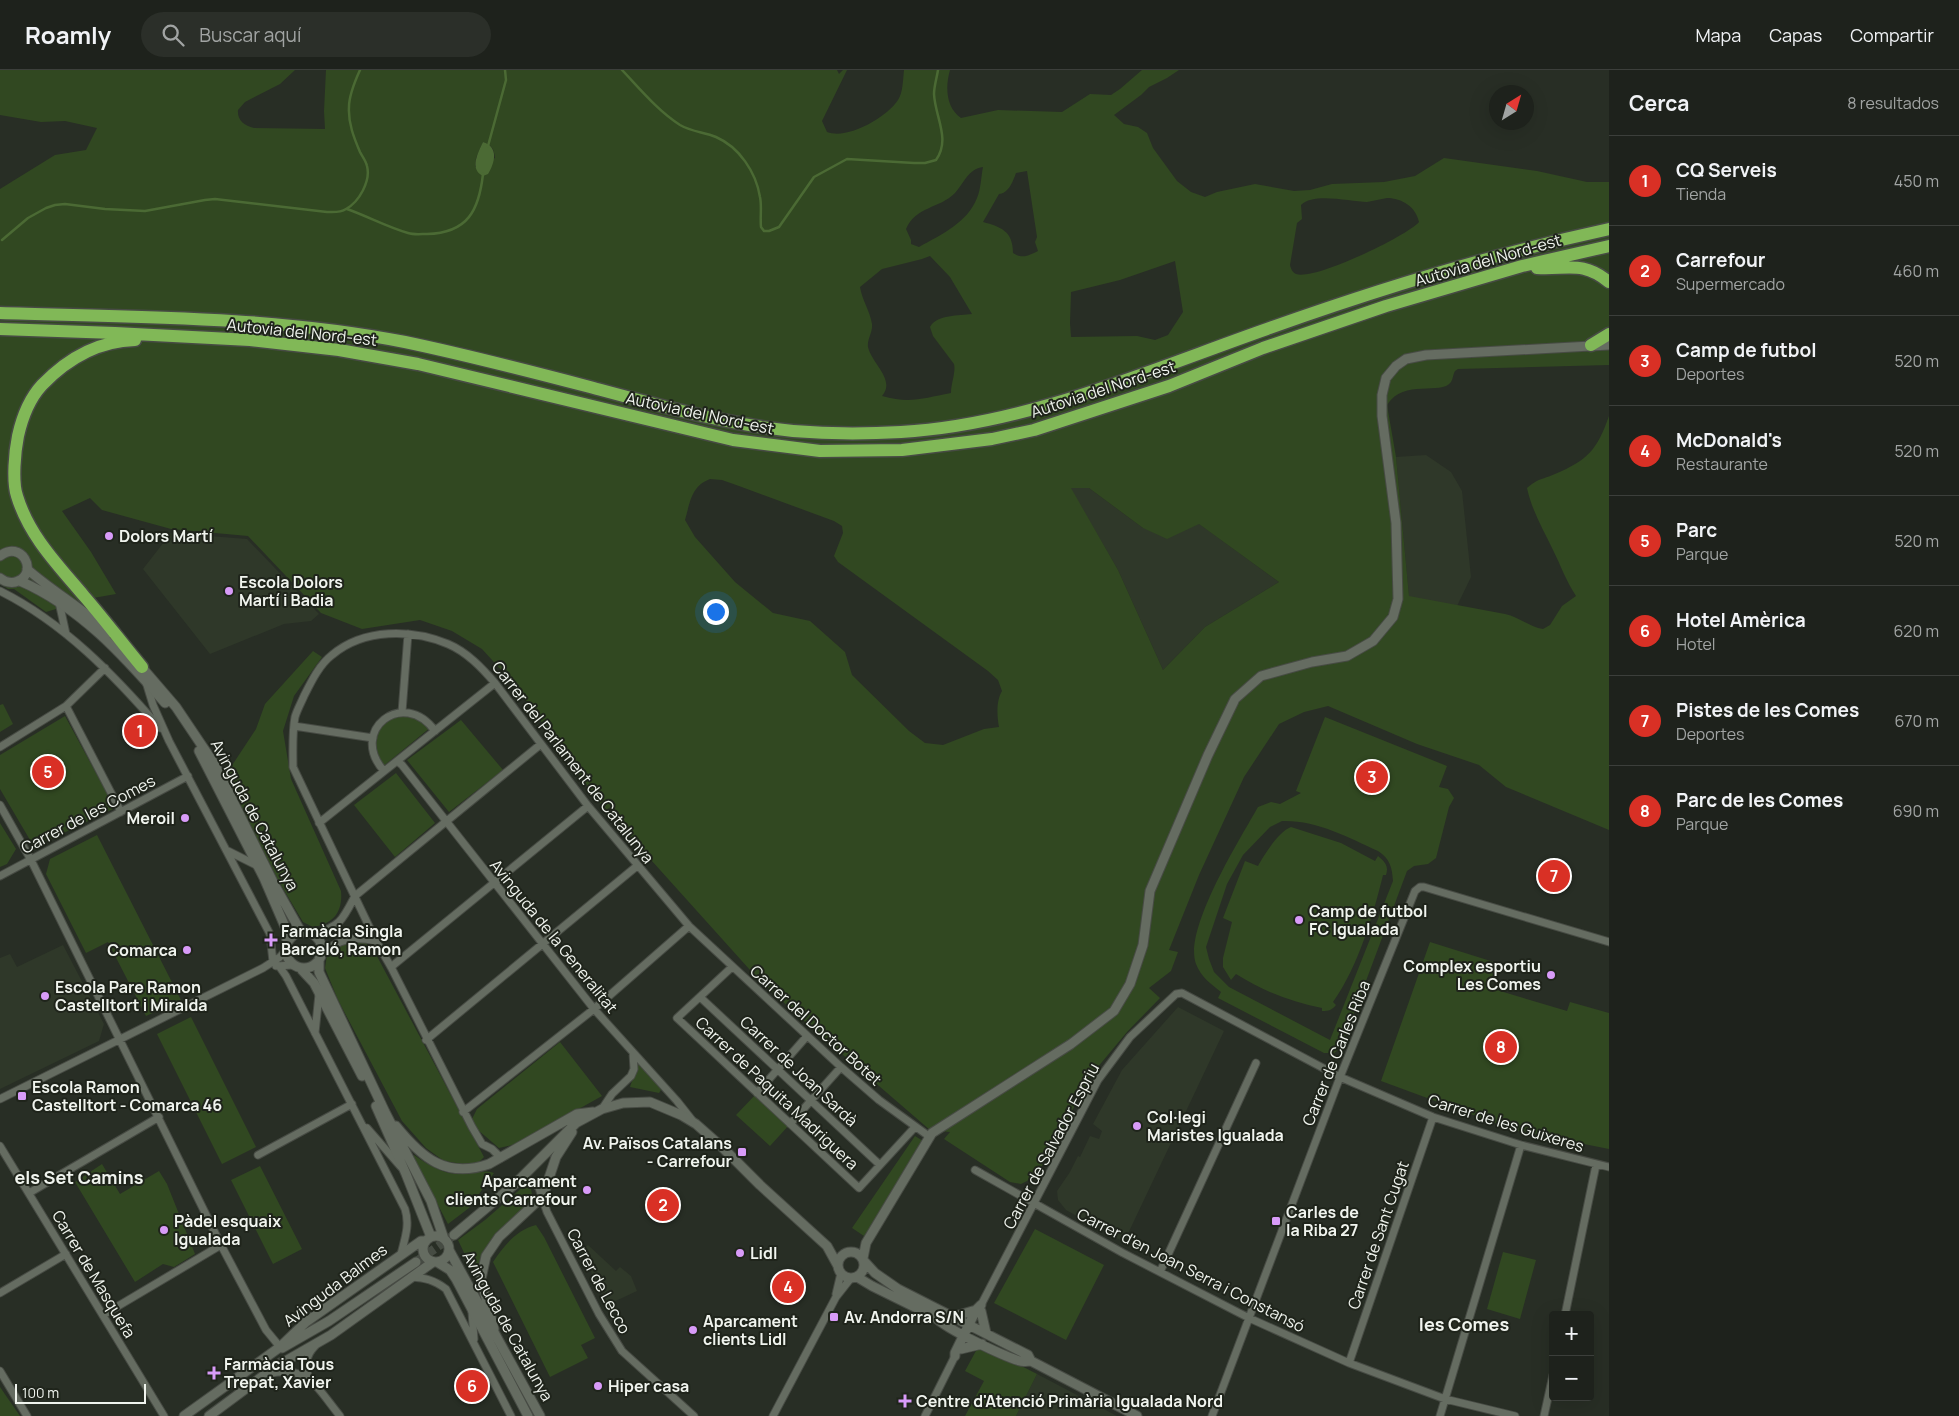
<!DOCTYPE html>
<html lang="es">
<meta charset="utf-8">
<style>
:root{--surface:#1e221c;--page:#2b2f29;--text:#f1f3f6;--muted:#a1a4a3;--line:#3c3f3b;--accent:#d93025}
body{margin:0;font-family:Manrope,sans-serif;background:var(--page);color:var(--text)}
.controls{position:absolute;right:15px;bottom:15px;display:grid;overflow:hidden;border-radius:5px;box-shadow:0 5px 20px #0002}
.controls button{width:45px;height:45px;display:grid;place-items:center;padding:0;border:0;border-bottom:1px solid var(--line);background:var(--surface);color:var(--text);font:25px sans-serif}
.compass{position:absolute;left:1489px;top:15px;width:45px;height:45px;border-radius:50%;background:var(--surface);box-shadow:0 5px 20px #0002;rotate:37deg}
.scale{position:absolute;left:15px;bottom:12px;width:131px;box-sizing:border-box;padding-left:5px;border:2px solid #f0f4ee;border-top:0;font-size:14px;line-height:18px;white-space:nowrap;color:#f0f4ee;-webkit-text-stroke:4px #1f241b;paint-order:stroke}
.you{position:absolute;left:715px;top:541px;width:18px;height:18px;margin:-12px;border:4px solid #fff;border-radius:50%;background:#1a73e8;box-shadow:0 0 0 8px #1a73e833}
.badge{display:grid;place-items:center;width:32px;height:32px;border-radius:50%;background:var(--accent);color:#fff;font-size:16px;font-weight:700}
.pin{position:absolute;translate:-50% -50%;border:2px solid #fff;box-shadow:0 1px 5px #0006}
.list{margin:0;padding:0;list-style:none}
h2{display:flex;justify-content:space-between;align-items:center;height:65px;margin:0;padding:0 20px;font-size:21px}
h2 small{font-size:16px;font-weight:400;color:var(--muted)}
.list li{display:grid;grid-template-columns:32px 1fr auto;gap:15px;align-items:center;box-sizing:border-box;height:90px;padding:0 20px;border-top:1px solid var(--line)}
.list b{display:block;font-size:19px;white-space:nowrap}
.list p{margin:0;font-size:16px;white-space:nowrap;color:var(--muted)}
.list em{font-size:16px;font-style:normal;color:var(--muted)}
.icon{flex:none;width:28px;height:28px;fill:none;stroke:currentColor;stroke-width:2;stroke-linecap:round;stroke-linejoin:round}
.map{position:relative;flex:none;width:1609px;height:1346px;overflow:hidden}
header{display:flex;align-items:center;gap:30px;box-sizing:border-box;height:70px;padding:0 25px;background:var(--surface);border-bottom:1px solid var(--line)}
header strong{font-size:24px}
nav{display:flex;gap:28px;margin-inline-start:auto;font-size:18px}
.search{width:350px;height:45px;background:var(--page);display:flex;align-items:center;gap:12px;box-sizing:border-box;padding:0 18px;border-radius:28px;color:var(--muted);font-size:19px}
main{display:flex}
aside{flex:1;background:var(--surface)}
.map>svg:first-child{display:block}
.built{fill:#2f3829}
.green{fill:#314821;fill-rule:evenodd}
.water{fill:#4b6a34}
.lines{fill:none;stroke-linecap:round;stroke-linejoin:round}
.stream{stroke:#4b6a34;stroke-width:2.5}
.tertiary-tunnel{stroke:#464c43;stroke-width:9;stroke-dasharray:9 4.5;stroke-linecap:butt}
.minor-casing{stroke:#474b44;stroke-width:9}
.tertiary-casing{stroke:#474b44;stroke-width:11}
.motorway-casing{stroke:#474b44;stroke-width:15}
.minor{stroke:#656c61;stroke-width:7}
.tertiary{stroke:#656c61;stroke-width:9}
.motorway{stroke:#81b857;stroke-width:12}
.poi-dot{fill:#d89bf8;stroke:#1f241b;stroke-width:2}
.labels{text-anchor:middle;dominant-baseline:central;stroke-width:4;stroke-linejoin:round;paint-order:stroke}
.street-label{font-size:16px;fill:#f0f4ee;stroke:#1f241b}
.poi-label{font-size:16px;font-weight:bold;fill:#f0f4ee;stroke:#1f241b;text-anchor:start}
.neighbourhood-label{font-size:18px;font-weight:bold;fill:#f0f4ee;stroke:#1f241b}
</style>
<header>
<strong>Roamly</strong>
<div class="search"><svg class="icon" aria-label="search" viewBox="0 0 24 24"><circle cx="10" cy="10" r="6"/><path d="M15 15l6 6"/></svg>Buscar aquí</div>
<nav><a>Mapa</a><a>Capas</a><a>Compartir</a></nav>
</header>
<main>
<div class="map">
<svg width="1609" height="1346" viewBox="0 0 1609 1346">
<rect width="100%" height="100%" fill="#282e25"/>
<path class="built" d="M1426,385L1451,402L1462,421L1471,507L1457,536L1409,527L1396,387Z
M1070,418H1089L1143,458L1198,453L1279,512L1205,557L1163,600L1118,500Z
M171,463L247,469L319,544L311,551L284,554L210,584L143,499Z
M63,875L104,954L99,971L0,1019V888L10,884L17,897Z
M1178,937L1224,961L1124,1172L1066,1140L1058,1130L1057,1121L1070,1102L1078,1086L1080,1087L1090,1066L1099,1069L1102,1061L1093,1054L1122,1000Z
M588,1175L616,1201L620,1197L631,1206L637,1221L607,1235L581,1181Z
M1037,1304L1117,1346H1016Z"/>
<path class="green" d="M0,0H295L280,14L245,32L238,40C237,50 244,56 254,58L325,59L324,41L326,0H837L839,4L843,0H847L822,51L827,62C848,70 887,47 898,30C903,23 903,9 904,0H950C945,17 946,38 961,48L998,40L1062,42L1090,24L1111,25L1120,19L1142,0H1179L1167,8L1149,17L1141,25L1114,45L1124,54L1138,57L1147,63L1153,78L1177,111L1191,122L1205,127L1217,122L1255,114L1294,121L1310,120L1332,114L1384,112L1415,106L1444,88L1537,101L1587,112H1609V295L1458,299L1455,301C1453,304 1453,309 1451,312C1441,326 1404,308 1387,335L1396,387L1409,526L1505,544C1519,547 1530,557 1543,559L1550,555L1562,536L1576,526C1566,511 1561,496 1553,480C1543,459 1532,441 1527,418C1539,408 1541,410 1555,404C1588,390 1597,380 1609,346V760L1506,717L1479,695L1417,674L1328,636L1304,642L1279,654L1244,707L1199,805L1169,880L1178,882L1171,901L1149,918L1160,928L1127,962L1092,1004L1041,1098L1027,1111L1021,1114L1010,1112L944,1069L950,1062L930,1060L813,959L759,910L598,731L514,614L482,579L452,561L420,550L362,559L321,543L248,466L171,459L102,440L90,428L62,441L91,482L116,524L93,528L46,542L14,519H8L0,514V119L55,85L86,80L97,58L65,51L41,52L0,45ZM483,72C492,75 494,79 495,88L475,97L476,88ZM983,97C981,107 981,119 977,128C967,153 942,164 919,177L911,174V170L906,159C916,136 939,139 955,123C964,113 968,99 983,97ZM1027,101L1037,167L1035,172L1038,181C1028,186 1022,189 1013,183C1013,161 1001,157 983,152L999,124C1009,123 1013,111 1016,103ZM1387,128C1402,128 1416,137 1419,152C1407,166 1314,211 1296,204C1292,202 1291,199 1290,195L1297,153L1302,149L1301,135C1314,122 1351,132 1367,132C1374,131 1380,129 1387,128ZM930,186L950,207L972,244C959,246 937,244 930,257L933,266L954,294C956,302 951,313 951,323C924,328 910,334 882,326C896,310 872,294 868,277C867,269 873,262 872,254C870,241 862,230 860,217L882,199L922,189ZM1175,191L1183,242L1168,265L1155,270L1137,266L1071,267L1070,253L1071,222L1120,210ZM710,409L722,410L739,416L834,451L842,456L843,463L834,486L838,492L988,601L998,610L1002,621C996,631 997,646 999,657L984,659L943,675L925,673L909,661L852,605L845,582L810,551L773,543L735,512L695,467L685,450C690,433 691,416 710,409ZM1071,418H1089L1143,458L1167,469L1199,454L1279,512L1205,557L1163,600L1118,500Z
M313,581L322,587L294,626L283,661L291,709L341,821C343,841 334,854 313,857L303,852L278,810L233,721L227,703L256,659L265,634Z
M3,634L13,654L0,662V635Z
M402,642L431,657L381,698C376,692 376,686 375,679C371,653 382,654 402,642Z
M65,646L115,738L39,775L30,770L0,719V685Z
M1325,647L1447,696L1439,717L1448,719L1454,728L1449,737L1436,788L1428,794L1414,796L1407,801L1341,978L1334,983H1324L1218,928L1221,922C1211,914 1201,907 1196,894C1183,860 1240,769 1258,737L1271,732L1280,734L1301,723L1296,721ZM1282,751C1317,750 1347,767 1378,781C1390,789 1392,797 1393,811L1330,970L1229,917L1214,902L1209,889L1206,877L1227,814L1243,785L1270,757Z
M461,650L503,700L449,742L407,690Z
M396,703L435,753L395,787L354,735Z
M0,753L16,779L7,794L0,797Z
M1291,757L1341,773L1375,791L1378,786C1385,792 1389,796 1386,805H1383C1373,846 1358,897 1333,932L1336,935C1332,940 1329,941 1322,941V938C1291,932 1263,921 1236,904L1231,910L1223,897V888L1232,852L1223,848L1245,791L1258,796C1264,785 1279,761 1291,757Z
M97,765L181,930L146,946L108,872L86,883L46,804L50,789Z
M364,871L371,875L484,1087L478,1093L463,1094L444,1091L426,1078L402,1051L338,930L325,898L327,885L335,877L348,872Z
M1430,872L1497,893L1490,918L1567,941L1570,932L1609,943V1079L1514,1060L1381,1011Z
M191,947L256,1077L222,1094L157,964Z
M560,972L602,1026L516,1074L499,1078L478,1060L472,1049L477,1039Z
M638,993L660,1017L661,1020L659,1023L630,1017Z
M757,1023L790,1054L770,1076L736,1045Z
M915,1066L923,1071L878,1148L864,1166L852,1158Z
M414,1085C425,1093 443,1104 458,1104C470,1104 482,1099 494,1103L469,1138L448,1154L413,1088Z
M102,1094L120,1124L159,1101L167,1114L195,1184L174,1197L163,1194L135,1212L75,1112Z
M260,1096L302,1179L273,1194L231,1110Z
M525,1115L531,1119L533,1130L491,1170L480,1190L477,1210L458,1170L485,1150Z
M536,1155L544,1167L595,1268L581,1275L588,1288L550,1307L493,1192C504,1176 516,1160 536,1155Z
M1035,1159L1104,1195L1066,1270L994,1233Z
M1503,1182L1536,1190L1520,1249L1487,1239Z
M986,1278L1037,1304L1016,1346H965L984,1311L965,1301L977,1279Z
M0,1317L20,1346H0Z"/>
<path class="water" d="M483,72C499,77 495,93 488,104L483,106C469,99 478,83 483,72Z"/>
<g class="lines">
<path class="stream" d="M622,0C640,19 658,41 680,55C692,62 704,62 716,67C739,77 756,102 760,127C762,136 760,147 761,157L764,161H769L779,157L814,107L847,89L914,93H925L936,90C951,69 935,47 934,24C934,16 937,7 938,0
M488,76L506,10L505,0
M347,139C367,146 387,157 408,163C414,165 421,164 427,164C468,163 479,140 483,104
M2,170L28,148L46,138L55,135L65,134L105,139L145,141L205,130L215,129L327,142C334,142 340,143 346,139C359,132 371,111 367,96C366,91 362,86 360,82C354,68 348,53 349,37C349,25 355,11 360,0"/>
<path class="tertiary-tunnel" d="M416,1192L454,1165"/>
<defs>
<path id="minor" d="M0,521C64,553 114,605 160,658
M59,532L66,564
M146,612L153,635L169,671L270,864L273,892
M66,636L121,742
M402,642L408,564
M294,656L373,668
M0,677L66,636L105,598
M397,691L402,695L594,939L677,1031L692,1050
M384,701C348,661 403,617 435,661
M0,735L31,790L221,1175L266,1260L280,1277
M319,753L495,613
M228,781L258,796
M0,806L188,706
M314,865C341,855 342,851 355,826L541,674
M321,883C340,869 353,866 376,871
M276,896L293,895
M279,896L286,906L405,1139C410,1155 405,1168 401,1184
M391,897L588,736
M732,897L677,948L859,1118L915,1057
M700,927L880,1095
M315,963L319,924
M426,970L637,796
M757,1023L807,966
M0,1029L263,898L280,887L286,880
M602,1039L612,1024L631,1006L634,999L633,983
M463,1042L594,939L689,856
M790,1054L841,997
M367,1058L401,1097
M0,1076L164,1346
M258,1085L352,1034
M501,1088L492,1079L482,1074L472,1057L391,897L376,871L293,697C293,681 292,663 295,647C297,640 301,633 304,626C311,612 319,595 332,585C364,558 412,559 448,574C467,582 482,598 495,613L588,736L689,856L841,997L879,1030L930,1067
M975,1100L1123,1183L1249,1248L1349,1293L1445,1329L1515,1346
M519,1112L525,1109L533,1111L539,1118L547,1142L599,1244L622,1281L694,1346
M29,1123L159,1047
M1160,1202L1256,993
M411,1207C426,1208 434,1210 446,1219L511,1346
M0,1223L66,1184
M836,1224L841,1203
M981,1235L1098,1010L1130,967L1176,924L1182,923L1340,1007L1433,1047L1521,1075L1609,1097
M472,1242L474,1269
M103,1245L221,1175
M1565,1245L1596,1095
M1349,1293L1433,1047
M0,1301L27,1346
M268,1304C308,1294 317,1318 340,1346
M308,1308C306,1294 305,1286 315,1276
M773,1346L836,1227L851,1208
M925,1346L955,1286
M1212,1346L1340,1007L1415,821L1420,817H1424L1609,872
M1440,1346L1521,1075
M1544,1346L1553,1305"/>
<path id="tertiary" d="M0,486C21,469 39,502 18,511C12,514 5,512 0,508
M27,499C53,522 84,539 109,563
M20,511C80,537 123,585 165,633
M139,594L176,637L215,695L274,814L301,862
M199,681L264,808L286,859L287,872
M286 880a18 18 0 1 1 36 0a18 18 0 1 1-36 0Z
M319,889V902L385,1042L431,1131L444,1169
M300,898L314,913L362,1006
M376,1036L406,1104L431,1167
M396,1056C422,1088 446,1109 489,1094L577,1044L593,1042
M454,1165L515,1114L576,1053L602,1039L623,1033L650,1032L681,1045L696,1054L722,1077L760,1115L827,1176L838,1196
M423 1179a13 13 0 1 1 26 0a13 13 0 1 1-26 0Z
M449,1180L540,1346
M838 1195a13 13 0 1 1 26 0a13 13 0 1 1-26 0Z
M863,1188L866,1173L932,1063L1071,974L1114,941L1130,914L1143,875L1150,821L1208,685L1235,629L1261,606L1312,592L1347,586L1373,571L1393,547L1398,529L1396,453L1382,346V325L1386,308L1396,296L1406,289L1426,285L1609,275
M864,1191L875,1203L898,1219L1028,1285L1031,1291
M437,1192L450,1200L456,1209L528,1346
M857,1207L872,1216L935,1247C946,1259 1003,1286 1020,1291C1023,1292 1028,1291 1031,1291L1137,1346
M981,1241L986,1263
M952,1247L976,1240
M494,1259L481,1209L486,1186L499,1167L543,1126L556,1087L572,1062
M282,1278L329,1251L416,1192
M961,1279L982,1274
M955,1286V1283L976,1240L981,1235
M277,1296L331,1265L433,1192
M184,1346L280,1277L306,1252L421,1171H426
M209,1346L282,1292"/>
<path id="motorway" d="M1537,198C1567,200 1582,190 1609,212
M0,243C135,247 272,246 405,272C467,285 529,301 590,317C657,335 724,354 793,361C829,364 865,364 901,362C1026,355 1150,300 1267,259C1379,219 1493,184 1609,159
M0,259L115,263L250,270L339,280L418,294L733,370L820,381L902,380L992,369L1034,360L1169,316L1263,278L1386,236L1522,196L1609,176
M135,270C98,271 68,288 42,315C30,328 22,348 18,366C15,381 12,411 17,426C29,466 58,495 84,526C104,549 122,573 142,597
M1591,275L1609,264"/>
</defs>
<use href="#minor" class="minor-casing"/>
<use href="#tertiary" class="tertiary-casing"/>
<use href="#motorway" class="motorway-casing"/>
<use href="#minor" class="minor"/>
<use href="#tertiary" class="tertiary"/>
<use href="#motorway" class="motorway"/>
</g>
<g class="poi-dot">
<circle cx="109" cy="466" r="5"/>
<circle cx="229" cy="521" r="5"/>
<circle cx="185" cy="748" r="5"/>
<circle cx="1299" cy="850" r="5"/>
<path d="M268.5 862.5h5v5h5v5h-5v5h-5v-5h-5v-5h5z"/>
<circle cx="187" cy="880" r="5"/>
<circle cx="1551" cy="905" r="5"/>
<circle cx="45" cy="926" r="5"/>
<rect x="17" y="1021" width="10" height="10" rx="2.5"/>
<circle cx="1137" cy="1056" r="5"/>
<rect x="737" y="1077" width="10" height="10" rx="2.5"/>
<circle cx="587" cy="1120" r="5"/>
<rect x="1271" y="1146" width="10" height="10" rx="2.5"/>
<circle cx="164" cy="1160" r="5"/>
<circle cx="740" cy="1183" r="5"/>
<rect x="829" y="1242" width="10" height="10" rx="2.5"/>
<circle cx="693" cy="1260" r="5"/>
<path d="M211.5 1295.5h5v5h5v5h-5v5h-5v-5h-5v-5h5z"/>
<circle cx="598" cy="1316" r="5"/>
<path d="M902.5 1323.5h5v5h5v5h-5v5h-5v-5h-5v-5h5z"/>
</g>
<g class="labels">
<g class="street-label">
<text transform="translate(1488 190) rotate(-16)">Autovia del Nord-est</text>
<text transform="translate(302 262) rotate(6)">Autovia del Nord-est</text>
<text transform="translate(1103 319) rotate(-18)">Autovia del Nord-est</text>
<text transform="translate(700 343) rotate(12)">Autovia del Nord-est</text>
<text transform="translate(573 692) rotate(52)">Carrer del Parlament de Catalunya</text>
<text transform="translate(88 744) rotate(-28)">Carrer de les Comes</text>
<text transform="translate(255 745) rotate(62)">Avinguda de Catalunya</text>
<text transform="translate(554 866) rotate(51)">Avinguda de la Generalitat</text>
<text transform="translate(816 955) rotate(42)">Carrer del Doctor Botet</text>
<text transform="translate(1336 983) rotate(-68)">Carrer de Carles Riba</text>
<text transform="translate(799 1001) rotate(43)">Carrer de Joan Sardà</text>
<text transform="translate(777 1023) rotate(43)">Carrer de Paquita Madriguera</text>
<text transform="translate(1506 1053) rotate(17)">Carrer de les Guixeres</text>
<text transform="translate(1051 1076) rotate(-62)">Carrer de Salvador Espriu</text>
<text transform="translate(1378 1165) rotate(-71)">Carrer de Sant Cugat</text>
<text transform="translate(1191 1200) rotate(27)">Carrer d'en Joan Serra i Constansó</text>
<text transform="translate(94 1204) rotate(59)">Carrer de Masquefa</text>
<text transform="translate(599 1211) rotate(62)">Carrer de Lecco</text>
<text transform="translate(335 1215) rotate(-37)">Avinguda Balmes</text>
<text transform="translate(508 1256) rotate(61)">Avinguda de Catalunya</text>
</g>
<g class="poi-label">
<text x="119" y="466">Dolors Martí</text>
<text x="239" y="512">Escola Dolors<tspan x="239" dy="18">Martí i Badia</tspan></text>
<text x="175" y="748" text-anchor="end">Meroil</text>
<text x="1309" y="841">Camp de futbol<tspan x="1309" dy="18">FC Igualada</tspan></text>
<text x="281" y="861">Farmàcia Singla<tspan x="281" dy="18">Barceló, Ramon</tspan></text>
<text x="177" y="880" text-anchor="end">Comarca</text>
<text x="1541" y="896" text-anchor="end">Complex esportiu<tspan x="1541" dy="18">Les Comes</tspan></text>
<text x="55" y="917">Escola Pare Ramon<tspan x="55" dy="18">Castelltort i Miralda</tspan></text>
<text x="32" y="1017">Escola Ramon<tspan x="32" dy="18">Castelltort - Comarca 46</tspan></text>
<text x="1147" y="1047">Col·legi<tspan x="1147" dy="18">Maristes Igualada</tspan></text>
<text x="732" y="1073" text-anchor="end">Av. Països Catalans<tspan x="732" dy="18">- Carrefour</tspan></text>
<text x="577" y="1111" text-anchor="end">Aparcament<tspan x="577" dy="18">clients Carrefour</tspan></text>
<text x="1286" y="1142">Carles de<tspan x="1286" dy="18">la Riba 27</tspan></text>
<text x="174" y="1151">Pàdel esquaix<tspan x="174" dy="18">Igualada</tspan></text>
<text x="750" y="1183">Lidl</text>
<text x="844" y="1247">Av. Andorra S/N</text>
<text x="703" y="1251">Aparcament<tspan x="703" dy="18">clients Lidl</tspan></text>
<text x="224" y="1294">Farmàcia Tous<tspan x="224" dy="18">Trepat, Xavier</tspan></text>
<text x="608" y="1316">Hiper casa</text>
<text x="916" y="1331">Centre d'Atenció Primària Igualada Nord</text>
</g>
<g class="neighbourhood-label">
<text x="79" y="1107">els Set Camins</text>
<text x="1464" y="1254">les Comes</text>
</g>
</g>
</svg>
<div class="controls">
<button>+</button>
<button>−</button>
</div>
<svg class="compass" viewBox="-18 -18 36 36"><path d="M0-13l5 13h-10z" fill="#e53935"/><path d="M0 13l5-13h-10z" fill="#a1a4a3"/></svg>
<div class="scale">100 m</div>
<div class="you"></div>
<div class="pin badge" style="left:140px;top:661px">1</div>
<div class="pin badge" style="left:663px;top:1135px">2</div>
<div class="pin badge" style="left:1372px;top:707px">3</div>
<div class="pin badge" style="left:788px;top:1217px">4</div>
<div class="pin badge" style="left:48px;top:702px">5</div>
<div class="pin badge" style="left:472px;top:1316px">6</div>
<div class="pin badge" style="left:1554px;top:806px">7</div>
<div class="pin badge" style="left:1501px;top:977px">8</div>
</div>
<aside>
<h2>Cerca<small>8 resultados</small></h2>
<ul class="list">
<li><span class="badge">1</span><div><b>CQ Serveis</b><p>Tienda</p></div><em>450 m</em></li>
<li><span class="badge">2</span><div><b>Carrefour</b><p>Supermercado</p></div><em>460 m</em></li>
<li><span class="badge">3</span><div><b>Camp de futbol</b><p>Deportes</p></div><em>520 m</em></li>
<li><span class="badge">4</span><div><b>McDonald's</b><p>Restaurante</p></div><em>520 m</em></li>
<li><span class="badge">5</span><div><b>Parc</b><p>Parque</p></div><em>520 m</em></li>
<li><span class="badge">6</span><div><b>Hotel Amèrica</b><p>Hotel</p></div><em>620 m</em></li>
<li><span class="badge">7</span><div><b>Pistes de les Comes</b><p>Deportes</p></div><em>670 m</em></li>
<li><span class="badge">8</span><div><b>Parc de les Comes</b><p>Parque</p></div><em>690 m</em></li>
</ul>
</aside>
</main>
